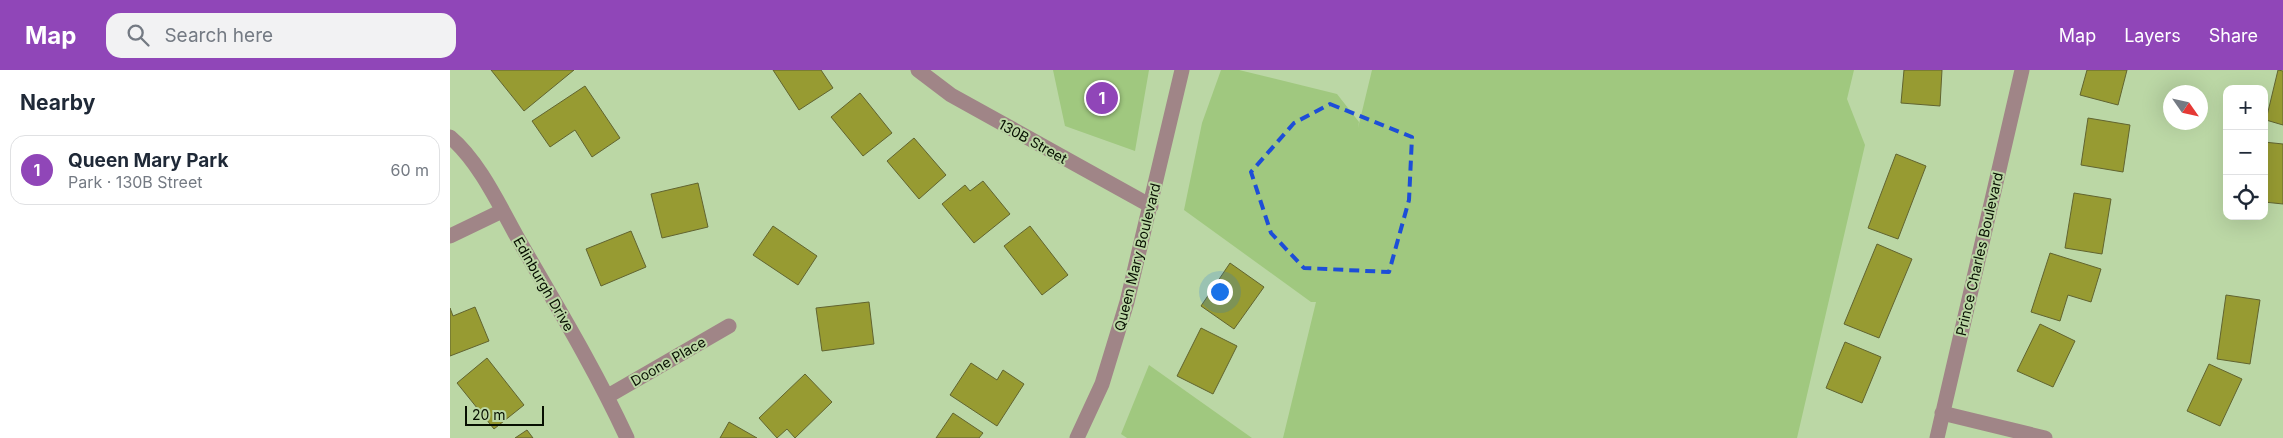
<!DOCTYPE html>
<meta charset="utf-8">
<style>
:root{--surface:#fff;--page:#f2f2f3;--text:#1f2937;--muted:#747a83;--line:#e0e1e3;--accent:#9046b8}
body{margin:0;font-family:Inter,sans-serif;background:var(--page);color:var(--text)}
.controls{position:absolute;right:15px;top:15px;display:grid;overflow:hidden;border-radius:10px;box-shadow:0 5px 20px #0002}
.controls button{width:45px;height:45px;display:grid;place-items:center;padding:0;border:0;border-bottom:1px solid var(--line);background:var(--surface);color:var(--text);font:25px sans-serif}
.compass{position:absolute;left:1713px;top:15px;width:45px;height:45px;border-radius:50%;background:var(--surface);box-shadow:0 5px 20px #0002;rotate:124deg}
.scale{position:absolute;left:15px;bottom:12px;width:79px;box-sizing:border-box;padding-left:5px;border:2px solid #070f01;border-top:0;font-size:14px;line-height:18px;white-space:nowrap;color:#070f01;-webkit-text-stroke:4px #bbd7a5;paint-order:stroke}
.you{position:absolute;left:769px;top:221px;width:18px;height:18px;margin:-12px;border:4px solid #fff;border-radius:50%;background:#1a73e8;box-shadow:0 0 0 8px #1a73e833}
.badge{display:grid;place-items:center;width:32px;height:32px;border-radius:50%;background:var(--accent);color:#fff;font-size:16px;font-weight:700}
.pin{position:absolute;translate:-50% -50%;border:2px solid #fff;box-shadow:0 1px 5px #0006}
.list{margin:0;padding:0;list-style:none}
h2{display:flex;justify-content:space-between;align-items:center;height:65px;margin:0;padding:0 20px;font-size:21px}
h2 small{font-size:16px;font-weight:400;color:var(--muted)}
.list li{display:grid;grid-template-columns:32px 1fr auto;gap:15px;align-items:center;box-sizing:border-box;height:70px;margin:0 10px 10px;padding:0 10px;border:1px solid var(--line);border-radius:15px}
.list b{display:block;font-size:19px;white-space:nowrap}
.list p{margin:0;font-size:16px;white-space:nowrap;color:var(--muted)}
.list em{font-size:16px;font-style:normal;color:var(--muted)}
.icon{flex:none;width:28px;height:28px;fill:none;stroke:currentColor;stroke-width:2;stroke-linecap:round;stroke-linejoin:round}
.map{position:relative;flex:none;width:1833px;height:368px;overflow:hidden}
header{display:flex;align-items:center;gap:30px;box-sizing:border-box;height:70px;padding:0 25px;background:var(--accent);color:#fff}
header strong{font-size:24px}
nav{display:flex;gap:28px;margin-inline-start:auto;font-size:18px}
.search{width:350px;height:45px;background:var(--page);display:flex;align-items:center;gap:12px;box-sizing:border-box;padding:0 18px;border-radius:15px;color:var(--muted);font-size:19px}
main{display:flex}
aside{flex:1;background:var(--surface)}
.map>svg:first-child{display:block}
.green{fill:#a0c87f}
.building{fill:#979b32;stroke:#616430}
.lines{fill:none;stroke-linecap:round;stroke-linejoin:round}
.minor{stroke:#a08587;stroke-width:15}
.marked{fill:none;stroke:#1d4ed8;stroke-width:4;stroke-dasharray:10 6;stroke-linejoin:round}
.labels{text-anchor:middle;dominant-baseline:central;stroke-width:4;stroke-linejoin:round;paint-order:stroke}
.street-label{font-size:14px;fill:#070f01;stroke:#bbd7a5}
</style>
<header>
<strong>Map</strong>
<div class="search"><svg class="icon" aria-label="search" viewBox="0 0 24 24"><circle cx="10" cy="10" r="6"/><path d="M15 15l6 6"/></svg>Search here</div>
<nav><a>Map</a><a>Layers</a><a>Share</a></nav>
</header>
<main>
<aside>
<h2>Nearby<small></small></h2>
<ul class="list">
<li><span class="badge">1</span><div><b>Queen Mary Park</b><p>Park · 130B Street</p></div><em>60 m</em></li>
</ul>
</aside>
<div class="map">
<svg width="1833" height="368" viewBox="0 0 1833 368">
<rect width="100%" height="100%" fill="#bbd7a5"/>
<path class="green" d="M603,0H699L685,81L615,56Z
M771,0H789L887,24L909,52L908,58L922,0H1404L1397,29L1415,75L1347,368H833L866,232H861L734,140L752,53Z
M699,295L802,368H677L671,364Z"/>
<path class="building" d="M41,0H124L74,41Z
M323,0H371L383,18L349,40Z
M1454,0H1492L1490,36L1451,33Z
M1637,0H1677L1668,35L1630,25Z
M1828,0L1833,1V55L1816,50Z
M135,16L170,68L142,87L125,60L100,77L82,51Z
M410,23L442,63L413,86L381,47Z
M1638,48L1680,55L1673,102L1631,95Z
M464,68L496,105L469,129L437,91Z
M1814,72L1833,74V134L1814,132Z
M1446,84L1476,96L1448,169L1418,158Z
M533,111L560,144L524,173L492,134L515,115L520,121Z
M248,113L258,157L212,168L201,124Z
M1624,123L1661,129L1652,184L1615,178Z
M323,156L367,186L348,215L303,185Z
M580,156L618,205L592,225L554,176Z
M181,161L196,197L151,216L136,179Z
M1427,174L1462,189L1429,268L1394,254Z
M1600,183L1651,199L1641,232L1618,225L1610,251L1581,242Z
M780,193L814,217L784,259L751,236Z
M1776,225L1810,230L1800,294L1767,289Z
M419,232L424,274L372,281L366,238Z
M25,237L39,271L0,286V238L3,246Z
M1590,254L1625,271L1603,317L1567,301Z
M751,258L787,276L763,324L727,306Z
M1395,272L1431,287L1412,333L1376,318Z
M37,288L74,335L44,359L7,313Z
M521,293L547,310L553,300L574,314L547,356L500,325Z
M1759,294L1792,309L1770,356L1737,341Z
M355,304L382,332L345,368L337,359L327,368L309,348Z
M503,343L533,363L529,368H486Z
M279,352L307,368H270Z
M77,360L83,368H65Z"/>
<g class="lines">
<path class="minor" d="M468,0L501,25L701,136
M0,67C30,92 51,139 71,174C108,238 146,301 177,368
M0,166L52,141
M158,326L279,256
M1492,343L1595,368
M627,368L652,314L677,232L732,0
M1487,368L1572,0"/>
</g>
<path class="marked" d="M880,34L962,67L959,130L939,202L854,198L821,163L801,102L844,53Z"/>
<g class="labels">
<g class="street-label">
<text transform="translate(583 71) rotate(29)">130B Street</text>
<text transform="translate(1529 184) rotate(-77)">Prince Charles Boulevard</text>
<text transform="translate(687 187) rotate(-76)">Queen Mary Boulevard</text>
<text transform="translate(94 214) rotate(60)">Edinburgh Drive</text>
<text transform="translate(218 291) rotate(-30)">Doone Place</text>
</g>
</g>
</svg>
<div class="controls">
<button>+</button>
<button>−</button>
<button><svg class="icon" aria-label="locate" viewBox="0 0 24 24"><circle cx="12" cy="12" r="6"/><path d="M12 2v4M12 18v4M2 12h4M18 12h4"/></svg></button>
</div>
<svg class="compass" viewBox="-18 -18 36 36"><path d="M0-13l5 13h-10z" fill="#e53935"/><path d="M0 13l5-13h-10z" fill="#747a83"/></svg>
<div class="scale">20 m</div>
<div class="you"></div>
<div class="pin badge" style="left:652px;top:28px">1</div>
</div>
</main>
